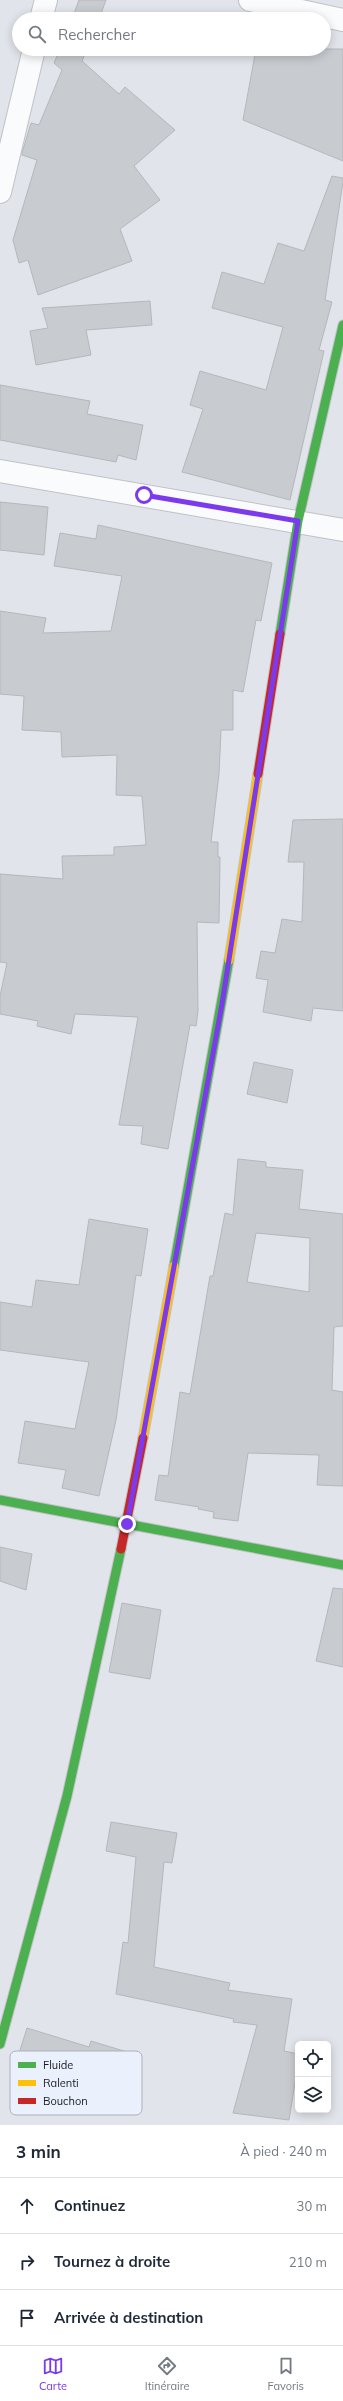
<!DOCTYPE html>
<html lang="fr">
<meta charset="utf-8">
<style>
:root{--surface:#fff;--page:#f6f6f7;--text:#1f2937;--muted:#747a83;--line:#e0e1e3;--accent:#7c3aed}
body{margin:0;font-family:Mulish,sans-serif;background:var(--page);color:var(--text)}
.controls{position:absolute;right:12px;bottom:12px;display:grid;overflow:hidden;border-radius:6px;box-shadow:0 2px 10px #0003}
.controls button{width:36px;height:36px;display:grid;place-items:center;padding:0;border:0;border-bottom:1px solid var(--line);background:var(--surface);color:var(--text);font:20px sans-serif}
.stop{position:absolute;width:12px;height:12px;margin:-9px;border:3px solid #7c3aed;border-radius:50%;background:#fff}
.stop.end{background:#7c3aed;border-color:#fff;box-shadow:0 1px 4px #0008}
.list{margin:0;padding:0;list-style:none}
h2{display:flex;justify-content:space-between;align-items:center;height:52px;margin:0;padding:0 16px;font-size:17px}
h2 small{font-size:13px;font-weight:400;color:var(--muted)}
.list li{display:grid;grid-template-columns:26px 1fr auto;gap:12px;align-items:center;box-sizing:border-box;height:56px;padding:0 16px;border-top:1px solid var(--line)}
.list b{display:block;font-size:15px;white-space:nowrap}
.list em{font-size:13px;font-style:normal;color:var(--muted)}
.icon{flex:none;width:22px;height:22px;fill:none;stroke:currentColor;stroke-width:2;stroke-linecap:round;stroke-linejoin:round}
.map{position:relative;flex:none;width:343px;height:2125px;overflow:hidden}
.search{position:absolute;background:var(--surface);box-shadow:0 2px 10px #0003;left:12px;right:12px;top:12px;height:44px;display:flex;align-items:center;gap:10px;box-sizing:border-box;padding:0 14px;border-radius:22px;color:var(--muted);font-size:15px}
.sheet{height:220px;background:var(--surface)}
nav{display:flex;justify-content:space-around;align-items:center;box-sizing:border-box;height:56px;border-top:1px solid var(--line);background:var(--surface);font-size:11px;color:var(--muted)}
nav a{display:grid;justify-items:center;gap:2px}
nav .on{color:var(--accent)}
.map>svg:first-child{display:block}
.building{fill:#c8ccd0;stroke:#b4b7bc;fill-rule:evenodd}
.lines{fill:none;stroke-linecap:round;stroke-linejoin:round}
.street-casing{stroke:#c0c2c7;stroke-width:24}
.fast-casing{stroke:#c0c2c7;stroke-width:11}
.slow-casing{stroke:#c0c2c7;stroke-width:11}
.jam-casing{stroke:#c0c2c7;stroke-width:11}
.street{stroke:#fafbfc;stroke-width:22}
.fast{stroke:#4caf50;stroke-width:9}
.slow{stroke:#ffc107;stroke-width:9}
.jam{stroke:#c62828;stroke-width:9}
.route{stroke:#7c3aed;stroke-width:5}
.key{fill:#eaf0fc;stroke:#acb0ba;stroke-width:1}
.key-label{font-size:11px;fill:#1a1c20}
</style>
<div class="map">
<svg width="343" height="2125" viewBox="0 0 343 2125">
<rect width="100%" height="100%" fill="#e1e4ea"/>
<path class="building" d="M79,0H106L99,19H72Z
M60,49H87L82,61L119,94L125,87L175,130L134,166L160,200L120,229L132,261L38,295L28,260L19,263L13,240L37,160L22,155V153L31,123L39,125L62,70L54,63Z
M256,49H343V161L243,120Z
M332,176L343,178V182L325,300L332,302L319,350L324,351L290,500L182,472L203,409L190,405L200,371L266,390L283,327L212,308L222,272L264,284L278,243L304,251Z
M150,301L152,325L86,330L91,355L36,365L30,331L48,328L42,308Z
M0,385L90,401L87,414L143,425L136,460L118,455L116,462L0,440Z
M0,502L48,507L44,555L0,550Z
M98,525L272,563L261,621L256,620L243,692L233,690V730H221L219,774L211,842H218V857H220L219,923L197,922L198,1011L196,1026L190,1025L168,1149L141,1144L143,1126L119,1125L138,1017L75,1014L71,1034L37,1026L38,1021L0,1014V996L7,963L0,962V874L63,879L62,856L114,855V847L146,845L142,796L116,795L117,755L62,757L61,732L22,730L24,696L0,694V611L46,618L43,633L111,631L122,576L54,566L60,533L96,539Z
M343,819V1011L313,1008L311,1021L263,1012L268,980L256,978L261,951L275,953L282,919L302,922L304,862H288L293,820Z
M254,1062L293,1070L287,1103L247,1094Z
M238,1159L266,1162V1167L303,1170L299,1209L343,1214V1326L334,1327L332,1390L343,1392V1486L317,1485L319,1455L248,1453L238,1521L213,1518L214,1512L198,1509L199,1507L155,1500L159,1475L168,1476L180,1392L190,1394L210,1276H213L225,1213L233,1215ZM256,1233L310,1238L309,1292L247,1282Z
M89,1219L148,1229L141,1276L136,1275L116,1420L99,1496L62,1488L66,1470L18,1463L25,1421L75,1429L89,1362L0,1350V1302L32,1307L36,1280L79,1285Z
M0,1547L32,1554L26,1590L0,1581Z
M333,1588L343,1589V1667L316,1661Z
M122,1603L161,1610L150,1679L109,1672Z
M111,1822L177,1833L172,1863L164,1862L154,1967L230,1983L228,1990L292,1999L284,2051L298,2054V2064L289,2120L233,2113L257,2025L233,2022L234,2019L116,1994L123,1942L128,1943L136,1857L106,1851Z
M27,2028L89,2047L91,2041L137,2055L128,2084L56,2063L52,2077L15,2066Z"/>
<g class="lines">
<defs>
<path id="street" d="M250,0L343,20
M41,19L46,0
M0,192L34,49
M0,471L343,530"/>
<path id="fast" d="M280,634L298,521L343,325
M174,1266L229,960
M0,1500L343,1565
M0,2044L67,1796L121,1549"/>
<path id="slow" d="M229,960L258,774
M143,1438L174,1266"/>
<path id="jam" d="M258,774L280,634
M121,1549L143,1438"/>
</defs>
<use href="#street" class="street-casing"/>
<use href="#fast" class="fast-casing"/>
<use href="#slow" class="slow-casing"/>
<use href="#jam" class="jam-casing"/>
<use href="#street" class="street"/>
<use href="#fast" class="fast"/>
<use href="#slow" class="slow"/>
<use href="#jam" class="jam"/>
</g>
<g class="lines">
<path class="route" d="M127,1524L222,1004L298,521L144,495"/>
</g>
<rect x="10" y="2051" width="132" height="64" rx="6" class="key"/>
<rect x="18" y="2062" width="18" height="6" fill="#4caf50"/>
<rect x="18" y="2080" width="18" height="6" fill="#ffc107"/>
<rect x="18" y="2098" width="18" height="6" fill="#c62828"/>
<g class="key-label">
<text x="43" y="2069">Fluide</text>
<text x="43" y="2087">Ralenti</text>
<text x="43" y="2105">Bouchon</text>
</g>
</svg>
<div class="controls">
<button><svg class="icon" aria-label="locate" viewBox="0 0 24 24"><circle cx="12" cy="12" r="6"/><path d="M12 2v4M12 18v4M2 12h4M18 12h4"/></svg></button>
<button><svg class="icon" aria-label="layers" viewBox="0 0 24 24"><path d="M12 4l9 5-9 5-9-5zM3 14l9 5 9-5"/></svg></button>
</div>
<div class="stop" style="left:144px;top:495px"></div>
<div class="stop end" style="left:127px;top:1524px"></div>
<div class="search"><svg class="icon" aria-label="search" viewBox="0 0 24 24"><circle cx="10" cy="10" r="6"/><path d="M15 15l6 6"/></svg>Rechercher</div>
</div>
<section class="sheet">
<h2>3 min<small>À pied · 240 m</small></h2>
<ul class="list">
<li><svg class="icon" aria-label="ahead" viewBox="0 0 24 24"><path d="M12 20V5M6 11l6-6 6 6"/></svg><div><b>Continuez</b></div><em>30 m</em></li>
<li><svg class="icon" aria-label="right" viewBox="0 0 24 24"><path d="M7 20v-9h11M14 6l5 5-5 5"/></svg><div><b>Tournez à droite</b></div><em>210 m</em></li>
<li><svg class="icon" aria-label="arrive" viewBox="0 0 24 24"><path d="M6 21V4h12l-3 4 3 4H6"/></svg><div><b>Arrivée à destination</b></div></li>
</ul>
</section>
<nav>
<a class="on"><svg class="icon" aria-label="map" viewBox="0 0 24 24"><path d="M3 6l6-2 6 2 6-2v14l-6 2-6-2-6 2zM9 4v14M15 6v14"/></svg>Carte</a>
<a><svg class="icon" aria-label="directions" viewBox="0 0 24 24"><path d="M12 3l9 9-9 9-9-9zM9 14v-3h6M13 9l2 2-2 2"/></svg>Itinéraire</a>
<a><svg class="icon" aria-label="saved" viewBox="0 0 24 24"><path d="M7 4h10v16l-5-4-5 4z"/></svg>Favoris</a>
</nav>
